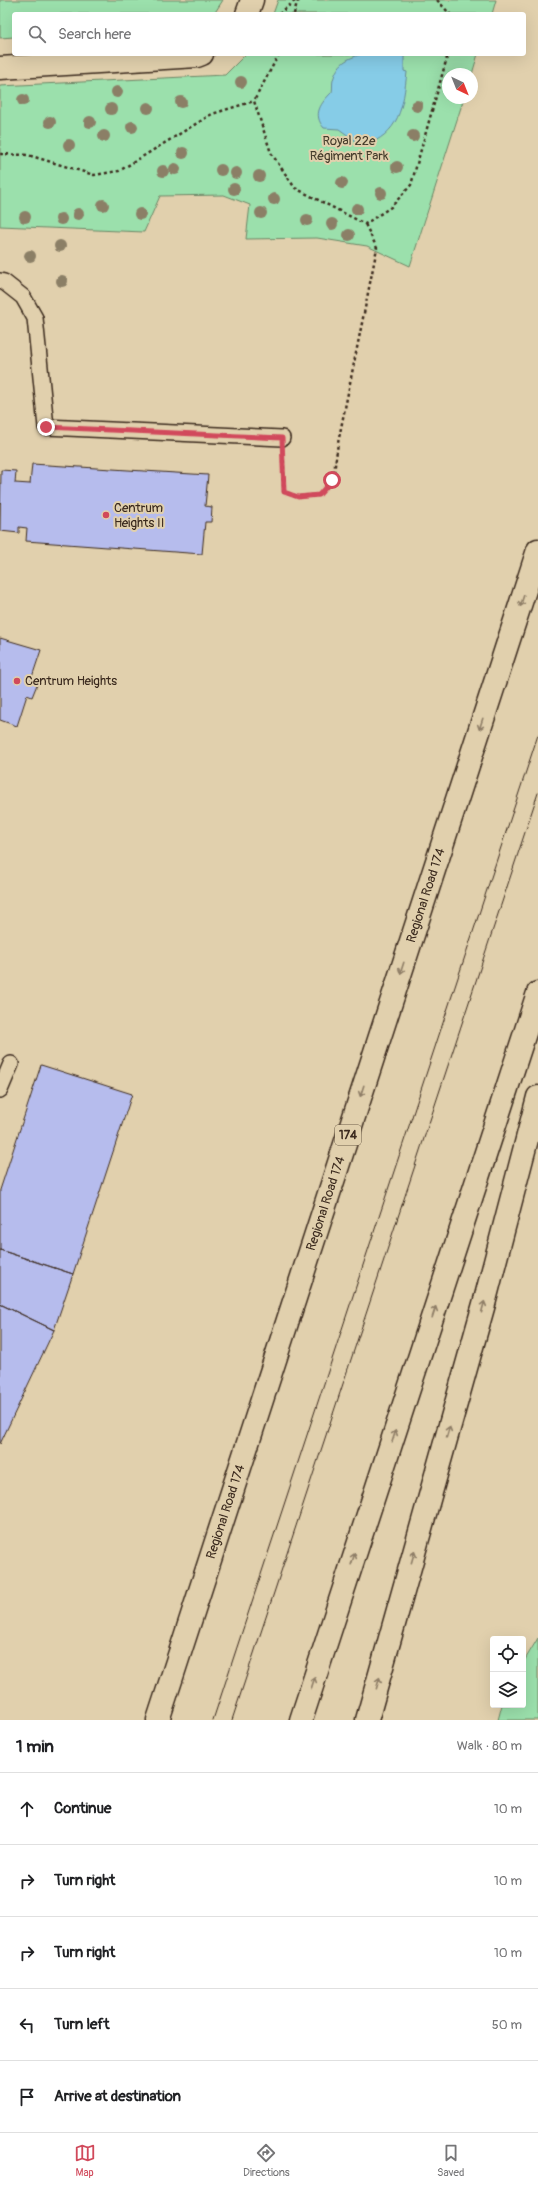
<!DOCTYPE html>
<meta charset="utf-8">
<style>
:root{--surface:#fff;--page:#f2f2f2;--text:#202124;--muted:#757577;--line:#e0e0e0;--accent:#d1495b}
body{margin:0;font-family:Pangolin,sans-serif;background:var(--page);color:var(--text)}
.controls{position:absolute;right:12px;bottom:12px;display:grid;overflow:hidden;border-radius:4px;box-shadow:0 4px 16px #0002}
.controls button{width:36px;height:36px;display:grid;place-items:center;padding:0;border:0;border-bottom:1px solid var(--line);background:var(--surface);color:var(--text);font:20px sans-serif}
.compass{position:absolute;left:442px;top:68px;width:36px;height:36px;border-radius:50%;background:var(--surface);box-shadow:0 4px 16px #0002;rotate:137deg}
.stop{position:absolute;width:12px;height:12px;margin:-9px;border:3px solid #d1495b;border-radius:50%;background:#fff}
.stop.end{background:#d1495b;border-color:#fff;box-shadow:0 1px 4px #0008}
.list{margin:0;padding:0;list-style:none}
h2{display:flex;justify-content:space-between;align-items:center;height:52px;margin:0;padding:0 16px;font-size:17px}
h2 small{font-size:13px;font-weight:400;color:var(--muted)}
.list li{display:grid;grid-template-columns:26px 1fr auto;gap:12px;align-items:center;box-sizing:border-box;height:72px;padding:0 16px;border-top:1px solid var(--line)}
.list b{display:block;font-size:15px;white-space:nowrap}
.list em{font-size:13px;font-style:normal;color:var(--muted)}
.icon{flex:none;width:22px;height:22px;fill:none;stroke:currentColor;stroke-width:2;stroke-linecap:round;stroke-linejoin:round}
.map{position:relative;flex:none;width:538px;height:1720px;overflow:hidden}
.search{position:absolute;background:var(--surface);box-shadow:0 4px 16px #0002;left:12px;right:12px;top:12px;height:44px;display:flex;align-items:center;gap:10px;box-sizing:border-box;padding:0 14px;border-radius:4px;color:var(--muted);font-size:15px}
.sheet{height:412px;background:var(--surface)}
nav{display:flex;justify-content:space-around;align-items:center;box-sizing:border-box;height:56px;border-top:1px solid var(--line);background:var(--surface);font-size:11px;color:var(--muted)}
nav a{display:grid;justify-items:center;gap:2px}
nav .on{color:var(--accent)}
.map>svg:first-child{display:block}
.green{fill:#9be0ac;stroke:#6b8565}
.water{fill:#86cce7;stroke:#688b97}
.building{fill:#b6bced;stroke:#3b2a1e}
.lines{fill:none;stroke-linecap:round;stroke-linejoin:round}
.service-casing{stroke:#3b2a1e;stroke-width:18}
.minor-casing{stroke:#3b2a1e;stroke-width:25}
.motorway-casing{stroke:#3b2a1e;stroke-width:25}
.path{stroke:#3b2a1e;stroke-width:2.5;stroke-dasharray:3 3;stroke-linecap:butt}
.service{stroke:#e1d0ad;stroke-width:15}
.minor{stroke:#e1d0ad;stroke-width:22}
.motorway{stroke:#e1d0ad;stroke-width:22}
.tram{stroke:#3b2a1e;stroke-width:1}
.tree{fill:#8b7f66}
.oneway{stroke:#8e7d66}
.route{stroke:#d1495b;stroke-width:5}
.poi-dot{fill:#d1495b;stroke:#e1d0ad;stroke-width:1.5}
.labels{text-anchor:middle;dominant-baseline:central;stroke-width:4;stroke-linejoin:round;paint-order:stroke}
.shield{fill:#e1d0ad;stroke:#6d5c49;stroke-width:1}
.shield-label{font-size:12px;font-weight:bold;fill:#3b2a1e}
.park-label{font-size:13px;fill:#453c2c;stroke:#e1d0ad}
.poi-label{font-size:13px;fill:#3b2a1e;stroke:#e1d0ad;text-anchor:start}
.street-label{font-size:13px;fill:#3b2a1e;stroke:#e1d0ad}
</style>
<div class="map">
<svg width="538" height="1720" viewBox="0 0 538 1720">
<rect width="100%" height="100%" fill="#e1d0ad"/>
<filter id="ink" filterUnits="userSpaceOnUse"><feTurbulence type="fractalNoise" baseFrequency=".025" numOctaves="2"/><feDisplacementMap in="SourceGraphic" scale="8" xChannelSelector="R" yChannelSelector="G"/><feConvolveMatrix kernelMatrix="1 2 1 2 8 2 1 2 1" color-interpolation-filters="sRGB"/></filter>
<g filter="url(#ink)">
<path class="green" d="M0,0H223L214,14H14V37L0,38Z
M278,0H496L492,14H273Z
M246,54H478L472,74H448V98H464L410,266L367,246L317,238L246,239L250,205L224,195L160,196L144,232L0,226V86L225,75Z
M538,1638V1720H498L502,1705H523V1663Z"/>
<path class="water" d="M362,54H404V71L407,72C403,107 400,134 363,146L339,129L324,128C312,114 321,103 332,92C333,88 332,84 333,80C338,63 346,59 362,54Z"/>
<path class="building" d="M32,464L208,475L205,506L212,507L211,522H205L202,554L26,541L27,528L19,527V533L0,531L1,470L16,471L15,483L30,484Z
M0,638L41,650L31,680L38,682L32,697L27,695L17,726L0,720Z
M41,1065L132,1094L73,1274L0,1250V1190Z
M0,1250L73,1274L54,1330L0,1304Z
M0,1304L54,1330L0,1444Z"/>
<g class="lines">
<defs>
<path id="service" d="M0,281L4,282L23,297L35,318L46,427L282,438
M0,1090L11,1064"/>
<path id="minor" d="M247,14L252,0
M0,68L197,56L202,54"/>
<g id="motorway">
<path id="s1" d="M158,1720L538,550"/>
<path d="M301,1720L538,993"/>
<path d="M367,1720L484,1304L538,1097"/>
</g>
</defs>
<use href="#service" class="service-casing"/>
<use href="#minor" class="minor-casing"/>
<use href="#motorway" class="motorway-casing"/>
<path class="path" d="M437,0L450,14
M279,14L296,0
M294,14L297,2L301,0
M279,54L254,101L271,153L295,188L365,224L391,207L411,185L448,54
M0,154L28,155L94,175L119,171L212,114L254,101
M283,460L284,492L298,497L319,495L333,480L338,443L377,248L365,224"/>
<use href="#service" class="service"/>
<use href="#minor" class="minor"/>
<use href="#motorway" class="motorway"/>
<path class="tram" d="M213,1720L538,735
M232,1720L538,793"/>
</g>
<g class="tree">
<circle cx="241" cy="82" r="6"/>
<circle cx="117" cy="92" r="6"/>
<circle cx="23" cy="100" r="6"/>
<circle cx="181" cy="102" r="6"/>
<circle cx="417" cy="106" r="6"/>
<circle cx="148" cy="108" r="6"/>
<circle cx="111" cy="109" r="6"/>
<circle cx="50" cy="122" r="6"/>
<circle cx="90" cy="122" r="6"/>
<circle cx="132" cy="127" r="6"/>
<circle cx="104" cy="136" r="6"/>
<circle cx="413" cy="136" r="6"/>
<circle cx="69" cy="145" r="6"/>
<circle cx="183" cy="153" r="6"/>
<circle cx="397" cy="167" r="6"/>
<circle cx="175" cy="169" r="6"/>
<circle cx="221" cy="170" r="6"/>
<circle cx="163" cy="171" r="6"/>
<circle cx="236" cy="173" r="6"/>
<circle cx="259" cy="176" r="6"/>
<circle cx="342" cy="183" r="6"/>
<circle cx="234" cy="189" r="6"/>
<circle cx="381" cy="193" r="6"/>
<circle cx="274" cy="199" r="6"/>
<circle cx="103" cy="205" r="6"/>
<circle cx="357" cy="209" r="6"/>
<circle cx="261" cy="213" r="6"/>
<circle cx="78" cy="214" r="6"/>
<circle cx="140" cy="214" r="6"/>
<circle cx="25" cy="217" r="6"/>
<circle cx="61" cy="219" r="6"/>
<circle cx="307" cy="220" r="6"/>
<circle cx="332" cy="224" r="6"/>
<circle cx="349" cy="235" r="6"/>
<circle cx="60" cy="246" r="6"/>
<circle cx="30" cy="256" r="6"/>
<circle cx="62" cy="281" r="6"/>
</g>
<defs><path id="oneway-shaft" d="M-6 0H5M1.5-3L5.5 0L1.5 3" fill="none" stroke-width="1.6" stroke-linecap="round" stroke-linejoin="round"/></defs>
<g class="oneway">
<use href="#oneway-shaft" transform="translate(522 601) rotate(108)"/>
<use href="#oneway-shaft" transform="translate(481 724) rotate(108)"/>
<use href="#oneway-shaft" transform="translate(402 968) rotate(108)"/>
<use href="#oneway-shaft" transform="translate(362 1091) rotate(108)"/>
<use href="#oneway-shaft" transform="translate(483 1307) rotate(-75)"/>
<use href="#oneway-shaft" transform="translate(434 1312) rotate(-72)"/>
<use href="#oneway-shaft" transform="translate(448 1432) rotate(-74)"/>
<use href="#oneway-shaft" transform="translate(394 1436) rotate(-72)"/>
<use href="#oneway-shaft" transform="translate(413 1557) rotate(-74)"/>
<use href="#oneway-shaft" transform="translate(353 1559) rotate(-72)"/>
<use href="#oneway-shaft" transform="translate(313 1683) rotate(-72)"/>
<use href="#oneway-shaft" transform="translate(378 1683) rotate(-74)"/>
</g>
</g>
<g class="lines" filter="url(#ink)">
<path class="route" d="M46,427L282,438L284,492L298,497L319,495L332,480"/>
</g>
<g class="poi-dot">
<circle cx="106" cy="515" r="4"/>
<circle cx="17" cy="681" r="4"/>
</g>
<g class="labels">
<rect class="shield" x="335" y="1125" width="26" height="20" rx="3"/>
<g class="shield-label">
<text x="348" y="1135">174</text>
</g>
<g class="park-label">
<text x="349" y="141">Royal 22e<tspan x="349" dy="15">Régiment Park</tspan></text>
</g>
<g class="poi-label">
<text x="114" y="508">Centrum<tspan x="114" dy="15">Heights II</tspan></text>
<text x="25" y="681">Centrum Heights</text>
</g>
<g class="street-label">
<text stroke="none"><textPath href="#s1" startOffset="867">Regional Road 174</textPath></text>
<text stroke="none"><textPath href="#s1" startOffset="543">Regional Road 174</textPath></text>
<text stroke="none"><textPath href="#s1" startOffset="219">Regional Road 174</textPath></text>
</g>
</g>
</svg>
<div class="controls">
<button><svg class="icon" aria-label="locate" viewBox="0 0 24 24"><circle cx="12" cy="12" r="6"/><path d="M12 2v4M12 18v4M2 12h4M18 12h4"/></svg></button>
<button><svg class="icon" aria-label="layers" viewBox="0 0 24 24"><path d="M12 4l9 5-9 5-9-5zM3 14l9 5 9-5"/></svg></button>
</div>
<svg class="compass" viewBox="-18 -18 36 36"><path d="M0-13l5 13h-10z" fill="#e53935"/><path d="M0 13l5-13h-10z" fill="#757577"/></svg>
<div class="stop" style="left:332px;top:480px"></div>
<div class="stop end" style="left:46px;top:427px"></div>
<div class="search"><svg class="icon" aria-label="search" viewBox="0 0 24 24"><circle cx="10" cy="10" r="6"/><path d="M15 15l6 6"/></svg>Search here</div>
</div>
<section class="sheet">
<h2>1 min<small>Walk · 80 m</small></h2>
<ul class="list">
<li><svg class="icon" aria-label="ahead" viewBox="0 0 24 24"><path d="M12 20V5M6 11l6-6 6 6"/></svg><div><b>Continue</b></div><em>10 m</em></li>
<li><svg class="icon" aria-label="right" viewBox="0 0 24 24"><path d="M7 20v-9h11M14 6l5 5-5 5"/></svg><div><b>Turn right</b></div><em>10 m</em></li>
<li><svg class="icon" aria-label="right" viewBox="0 0 24 24"><path d="M7 20v-9h11M14 6l5 5-5 5"/></svg><div><b>Turn right</b></div><em>10 m</em></li>
<li><svg class="icon" aria-label="left" viewBox="0 0 24 24"><path d="M17 20v-9H6M10 6l-5 5 5 5"/></svg><div><b>Turn left</b></div><em>50 m</em></li>
<li><svg class="icon" aria-label="arrive" viewBox="0 0 24 24"><path d="M6 21V4h12l-3 4 3 4H6"/></svg><div><b>Arrive at destination</b></div></li>
</ul>
</section>
<nav>
<a class="on"><svg class="icon" aria-label="map" viewBox="0 0 24 24"><path d="M3 6l6-2 6 2 6-2v14l-6 2-6-2-6 2zM9 4v14M15 6v14"/></svg>Map</a>
<a><svg class="icon" aria-label="directions" viewBox="0 0 24 24"><path d="M12 3l9 9-9 9-9-9zM9 14v-3h6M13 9l2 2-2 2"/></svg>Directions</a>
<a><svg class="icon" aria-label="saved" viewBox="0 0 24 24"><path d="M7 4h10v16l-5-4-5 4z"/></svg>Saved</a>
</nav>
